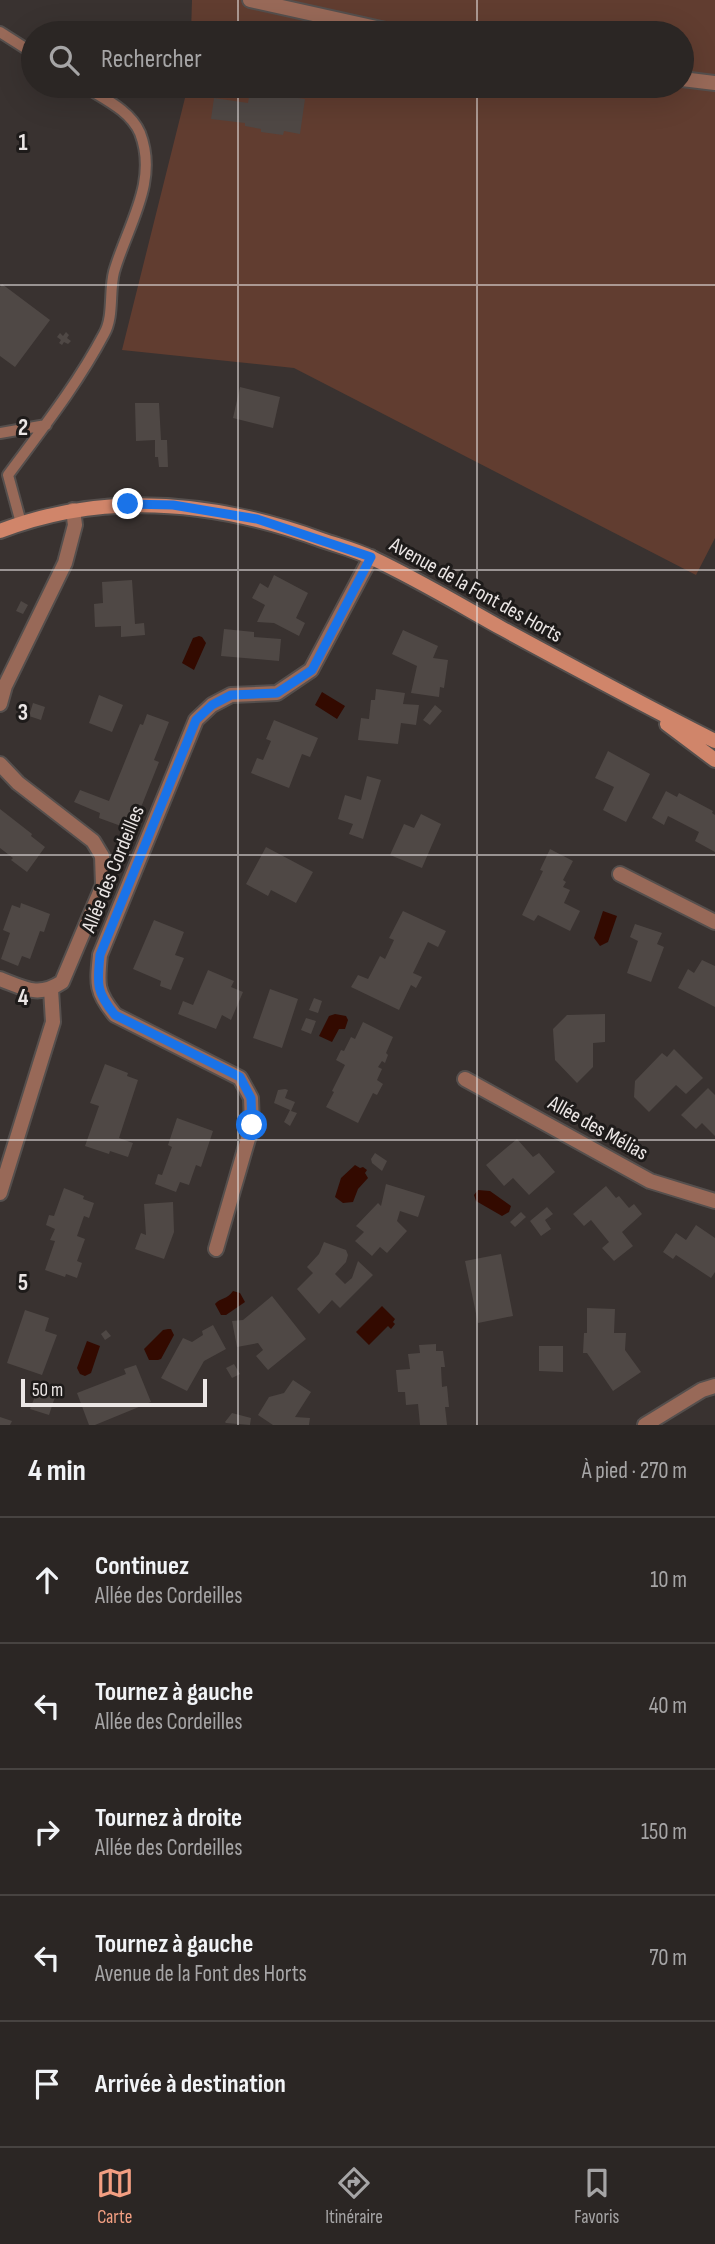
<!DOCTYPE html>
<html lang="fr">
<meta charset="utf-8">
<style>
:root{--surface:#2b2624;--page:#332e2c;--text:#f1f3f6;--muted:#a6a5a6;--line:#474341;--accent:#f39f82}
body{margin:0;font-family:"Sofia Sans Condensed",sans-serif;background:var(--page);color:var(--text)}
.scale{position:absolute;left:21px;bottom:18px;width:186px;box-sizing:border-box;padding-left:7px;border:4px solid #ebe6e5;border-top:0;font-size:19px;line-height:24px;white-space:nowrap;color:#ebe6e5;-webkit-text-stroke:5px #1e1b1a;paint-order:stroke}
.stop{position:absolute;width:21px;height:21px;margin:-16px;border:5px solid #1a73e8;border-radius:50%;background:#fff}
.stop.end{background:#1a73e8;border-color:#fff;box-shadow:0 2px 7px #0008}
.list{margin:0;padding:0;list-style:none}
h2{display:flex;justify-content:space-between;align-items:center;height:91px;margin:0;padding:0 28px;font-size:30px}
h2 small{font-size:23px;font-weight:400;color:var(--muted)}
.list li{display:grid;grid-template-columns:46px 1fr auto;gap:21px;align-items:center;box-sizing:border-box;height:126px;padding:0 28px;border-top:2px solid var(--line)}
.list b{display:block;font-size:26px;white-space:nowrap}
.list p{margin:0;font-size:23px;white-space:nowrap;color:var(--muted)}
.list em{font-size:23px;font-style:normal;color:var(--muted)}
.icon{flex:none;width:38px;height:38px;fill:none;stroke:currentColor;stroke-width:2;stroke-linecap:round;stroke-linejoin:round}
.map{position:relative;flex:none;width:715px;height:1425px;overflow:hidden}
.search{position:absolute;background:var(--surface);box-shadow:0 7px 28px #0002;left:21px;right:21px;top:21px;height:77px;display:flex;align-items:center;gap:18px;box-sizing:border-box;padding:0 24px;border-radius:38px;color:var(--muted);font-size:26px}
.sheet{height:721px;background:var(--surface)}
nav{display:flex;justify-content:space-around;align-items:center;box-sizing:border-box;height:98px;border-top:2px solid var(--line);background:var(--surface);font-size:19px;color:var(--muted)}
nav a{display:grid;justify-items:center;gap:4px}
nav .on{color:var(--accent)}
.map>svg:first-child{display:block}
.green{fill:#613d30}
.water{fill:#330a00}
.building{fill:#4f4845}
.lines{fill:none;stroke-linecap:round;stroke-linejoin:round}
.service-casing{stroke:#554f4d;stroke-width:14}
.minor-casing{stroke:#554f4d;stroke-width:18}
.secondary-casing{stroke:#554f4d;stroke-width:18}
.service{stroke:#986958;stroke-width:10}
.minor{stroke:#986958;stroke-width:14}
.secondary{stroke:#d0856a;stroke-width:14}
.route{stroke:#1a73e8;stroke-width:9}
.grid{fill:none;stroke:#ebe6e5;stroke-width:2;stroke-opacity:0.55}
.labels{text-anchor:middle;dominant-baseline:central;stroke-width:6;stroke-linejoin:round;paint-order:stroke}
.street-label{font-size:21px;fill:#ebe6e5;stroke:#1e1b1a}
.grid-label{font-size:23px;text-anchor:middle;font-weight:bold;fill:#ebe6e5;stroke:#1e1b1a;stroke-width:6;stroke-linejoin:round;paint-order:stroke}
</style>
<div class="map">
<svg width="715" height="1425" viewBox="0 0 715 1425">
<rect width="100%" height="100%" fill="#393230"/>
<path class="green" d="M192,0H715V538L696,575L294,368L122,350L188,86H682V33H191Z"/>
<path class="water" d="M199,636L202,637L206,643L194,670L182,663L193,638Z
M322,692L345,706L337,719L315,705Z
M603,911L617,916L608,942L600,946L594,938Z
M335,1014L346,1016L348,1020L345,1029H339L332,1042L319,1036L329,1016Z
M355,1165L360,1168L363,1167L367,1170L365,1173L368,1178L358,1189L353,1202L343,1203L335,1197L341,1178Z
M478,1190L490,1191L511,1206L509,1212L502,1216L476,1201L474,1195Z
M233,1291L240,1293L245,1302L226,1315H221L215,1304C221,1297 227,1300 233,1291Z
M382,1306L395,1319L393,1322L395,1324L391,1329L388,1326L369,1345L356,1332Z
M168,1329H171L174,1335L161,1359L158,1360H149L144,1349L163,1330Z
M87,1341L100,1346L91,1373L85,1376L80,1374L77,1368Z"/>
<path class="building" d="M250,91L305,99L300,134L284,131L283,135L261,132V129L245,126V123L211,119L214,98L248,103Z
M2,284L50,320L15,367L0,356V287Z
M66,332L69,335L67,338L71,341L68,344L64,342L62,345L59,343L61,340L57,337L60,333L63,336Z
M240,387L280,397L273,428L233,418Z
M135,403H159L161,440H167L168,467H159L158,457H155V440L136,441Z
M274,575L308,593L296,618L305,623L299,636L274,623L257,622L265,605L252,598L260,583L268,588Z
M132,580L135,624L144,623L145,635L121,637V626L95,627L94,604L103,603L102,582Z
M21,601L28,605L23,614L16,611Z
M224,629L254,632V637L281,639L279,661L221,656Z
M403,630L438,646L433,658L448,660L444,688L440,687L439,697L411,693L417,666L392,654Z
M376,689L405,693L403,704L419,705L416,725L401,723L398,744L358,740L361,718L369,719L371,700H375Z
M99,695L123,705L112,732L89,723Z
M33,703L45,707L41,720L29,716Z
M435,705L442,711L430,725L423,720Z
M147,714L169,722L154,760L159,762L132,830L99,818L100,813L74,802L80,790L109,801L140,724L143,725Z
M274,720L318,738L310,757L302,754L289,788L251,773L257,758L263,760L271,741L266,739Z
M608,751L650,774L626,822L603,810L614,787L595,778Z
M367,776L381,780L363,839L349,834L353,824L338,819L345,795L361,800Z
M666,791L677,797L679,793L713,811L712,813L715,815V852L695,841L699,832L668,816L664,825L652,818Z
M0,809L32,834L31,836L45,847L27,872L11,860L13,858L0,848Z
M421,814L441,824L422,868L390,855L404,824L414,828Z
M266,847L313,872L296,903L271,890L268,896L246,884Z
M550,849L573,861L563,880L566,882L563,887L570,890L564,903L580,911L570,931L538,915L534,921L522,915L543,871L540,870Z
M21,903L50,914L44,932L40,931L30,959L22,956L18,966L1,959L10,933L3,930L12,905L20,908Z
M403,911L446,931L438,947L428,942L413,973L422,977L416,988L411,985L399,1010L351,987L358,975L368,979L380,956L385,959L394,940L389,938Z
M154,920L184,932L175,955L184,958L171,990L160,986L161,981L133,969Z
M635,924L662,933L657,944L664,947L651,982L627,973L638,941L630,937Z
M702,960L715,966V1007L678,988L688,969L694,973Z
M208,970L234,981L231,987L243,992L231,1020L222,1015L216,1029L178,1014L183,1001L193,1005Z
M270,989L298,999L282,1048L253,1038Z
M314,998L322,1001L318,1013L309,1010Z
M605,1014V1042L593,1043V1067L577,1083L555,1060L553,1029L567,1015Z
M306,1018L316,1021L311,1034L301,1030Z
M363,1022L393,1037L386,1053L388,1055L385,1063L382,1061L378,1067L382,1069L377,1080L383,1084L377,1095L373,1093L358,1123L326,1107L334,1092L332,1091L345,1065L336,1060L341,1050L344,1051L351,1037L355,1039Z
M674,1049L703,1078L686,1094L676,1085L649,1112L634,1097L635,1081L662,1053L667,1057Z
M105,1064L128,1073L127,1076L138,1080L119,1138L133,1143L128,1157L110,1151L109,1154L85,1146L99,1106L90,1103Z
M708,1088L715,1095V1136L702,1123L696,1129L681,1115Z
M285,1089L288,1090L285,1098L295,1102L291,1111L297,1113L290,1126L284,1122L290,1110L274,1103L278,1090Z
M177,1118L213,1131L201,1167L196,1165L189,1185L180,1182L176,1192L155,1184L158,1174L162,1175L172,1147L168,1145Z
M517,1139L533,1157L539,1153L555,1172L529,1195L513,1178L504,1186L486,1165Z
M375,1153L387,1161L382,1171L372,1163L371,1159Z
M386,1184L425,1196L418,1217L400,1211L397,1221L407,1231L387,1253L380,1247L372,1256L355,1241L364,1232L356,1226L378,1203L381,1206Z
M606,1186L616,1198L619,1196L629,1208L634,1204L642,1214L622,1232L633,1246L614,1261L602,1248L609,1242L591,1220L584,1226L573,1214Z
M64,1188L84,1196L83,1199L94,1203L89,1218L84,1216L77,1236L85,1239L77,1261L82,1263L77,1278L66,1274L65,1277L45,1270L55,1241L50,1240L55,1229L46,1225L49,1215L54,1216Z
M173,1202L174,1232L164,1259L135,1249L141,1233L146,1235L144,1204Z
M547,1207L553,1214L545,1220L551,1229L541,1236L530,1221Z
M521,1212L526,1217L515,1227L510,1222Z
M696,1225L715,1238V1272L711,1278L676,1255L673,1259L663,1252L676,1233L686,1240Z
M324,1242L346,1250L348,1255L346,1262L335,1274L345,1284L352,1278L358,1261L373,1275L340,1308L332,1300L319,1314L297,1289L313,1273L307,1267L319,1254Z
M501,1254L513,1316L478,1323L465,1261Z
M272,1296L306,1339L268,1370L256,1356L263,1350L258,1343L237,1347L232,1321L243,1320Z
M587,1308L615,1309L614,1333H626L625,1350L641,1372L613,1391L587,1353H583L584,1333H587Z
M25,1310L49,1318L45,1331L57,1335L42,1375L7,1363Z
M213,1325L226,1349L204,1361L187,1391L161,1378L183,1338L192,1342L203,1335L202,1331Z
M106,1330L111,1336L105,1340L101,1334Z
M436,1344V1351H443L445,1367H441L442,1387L447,1386L449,1407H445L447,1425H420L418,1404L406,1405L405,1392H398L396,1370L410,1369L408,1354L420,1353L419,1345Z
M539,1346H563V1372L539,1371Z
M234,1364L240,1374L232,1378L226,1368Z
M136,1365L151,1402L95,1425H89L77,1393L126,1374L124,1369Z
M293,1380L311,1392L295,1417L310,1418L309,1425H273L258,1415L269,1397L284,1393Z
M37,1391L55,1397L49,1415L30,1409Z
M232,1413L251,1418L250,1425L226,1423L225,1422Z
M0,1417L12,1421L10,1425H0Z"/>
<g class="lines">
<defs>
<path id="service" d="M0,32L33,53
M0,433L46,425
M21,523L8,475C42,429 77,385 104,334C114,317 109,291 114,272C127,226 159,182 140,133C130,110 104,99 84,86"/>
<path id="minor" d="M250,0L399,33
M682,79L715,83
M0,704L5,686L65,563L75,525L73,510
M0,764L18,783L93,841L102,856L103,885L62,982C38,998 24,988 0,979
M620,874L715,922
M465,1079L650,1181L715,1201
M0,1193L53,1022L51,989
M216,1249L252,1125L251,1098L240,1078L115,1015C96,992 97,984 100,955L196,720L212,705L231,695L277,693L311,670L371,557
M645,1425L702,1390L715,1386"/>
<path id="secondary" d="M0,531C106,490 218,502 322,540C339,546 356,550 372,558C417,579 460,605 503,629C573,667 643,705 715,741
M667,724L715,760"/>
</defs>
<use href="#service" class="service-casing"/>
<use href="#minor" class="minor-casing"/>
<use href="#secondary" class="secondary-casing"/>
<use href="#service" class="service"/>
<use href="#minor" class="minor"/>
<use href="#secondary" class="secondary"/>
</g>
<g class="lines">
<path class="route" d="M128,504L173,505L257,519L371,557L312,670L277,693L231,695L212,705L196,720L100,955C97,984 96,992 115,1015L240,1077L251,1098L252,1125"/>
</g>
<path class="grid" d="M238,0V33M477,0V33M238,86V1425M477,86V1425M0,285H715M0,570H715M0,855H715M0,1140H715"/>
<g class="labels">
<g class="street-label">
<text transform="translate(476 590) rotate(29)">Avenue de la Font des Horts</text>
<text transform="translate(113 869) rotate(-68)">Allée des Cordeilles</text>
<text transform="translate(598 1128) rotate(29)">Allée des Mélias</text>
</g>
</g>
<g class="grid-label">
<text x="23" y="150">1</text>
<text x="23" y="435">2</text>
<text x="23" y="720">3</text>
<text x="23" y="1005">4</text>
<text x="23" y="1290">5</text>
</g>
</svg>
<div class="scale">50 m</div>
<div class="stop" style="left:252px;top:1125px"></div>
<div class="stop end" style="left:128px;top:504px"></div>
<div class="search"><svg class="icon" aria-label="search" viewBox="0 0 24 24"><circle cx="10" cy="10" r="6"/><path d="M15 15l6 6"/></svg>Rechercher</div>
</div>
<section class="sheet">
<h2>4 min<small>À pied · 270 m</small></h2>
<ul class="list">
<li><svg class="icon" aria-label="ahead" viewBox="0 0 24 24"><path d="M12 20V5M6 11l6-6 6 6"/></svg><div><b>Continuez</b><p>Allée des Cordeilles</p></div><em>10 m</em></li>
<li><svg class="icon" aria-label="left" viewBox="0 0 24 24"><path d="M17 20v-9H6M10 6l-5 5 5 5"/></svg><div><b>Tournez à gauche</b><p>Allée des Cordeilles</p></div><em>40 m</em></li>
<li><svg class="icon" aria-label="right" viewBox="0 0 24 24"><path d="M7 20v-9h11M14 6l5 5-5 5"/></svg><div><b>Tournez à droite</b><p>Allée des Cordeilles</p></div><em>150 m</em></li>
<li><svg class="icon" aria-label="left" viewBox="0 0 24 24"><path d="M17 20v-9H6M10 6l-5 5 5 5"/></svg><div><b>Tournez à gauche</b><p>Avenue de la Font des Horts</p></div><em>70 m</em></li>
<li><svg class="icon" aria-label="arrive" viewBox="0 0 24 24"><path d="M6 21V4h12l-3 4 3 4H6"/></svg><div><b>Arrivée à destination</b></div></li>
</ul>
</section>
<nav>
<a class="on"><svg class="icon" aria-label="map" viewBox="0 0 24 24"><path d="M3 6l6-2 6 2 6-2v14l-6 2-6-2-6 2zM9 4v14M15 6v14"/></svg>Carte</a>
<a><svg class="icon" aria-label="directions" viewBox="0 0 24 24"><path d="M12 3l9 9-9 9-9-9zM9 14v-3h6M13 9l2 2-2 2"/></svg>Itinéraire</a>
<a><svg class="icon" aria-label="saved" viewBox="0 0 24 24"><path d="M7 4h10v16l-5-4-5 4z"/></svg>Favoris</a>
</nav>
